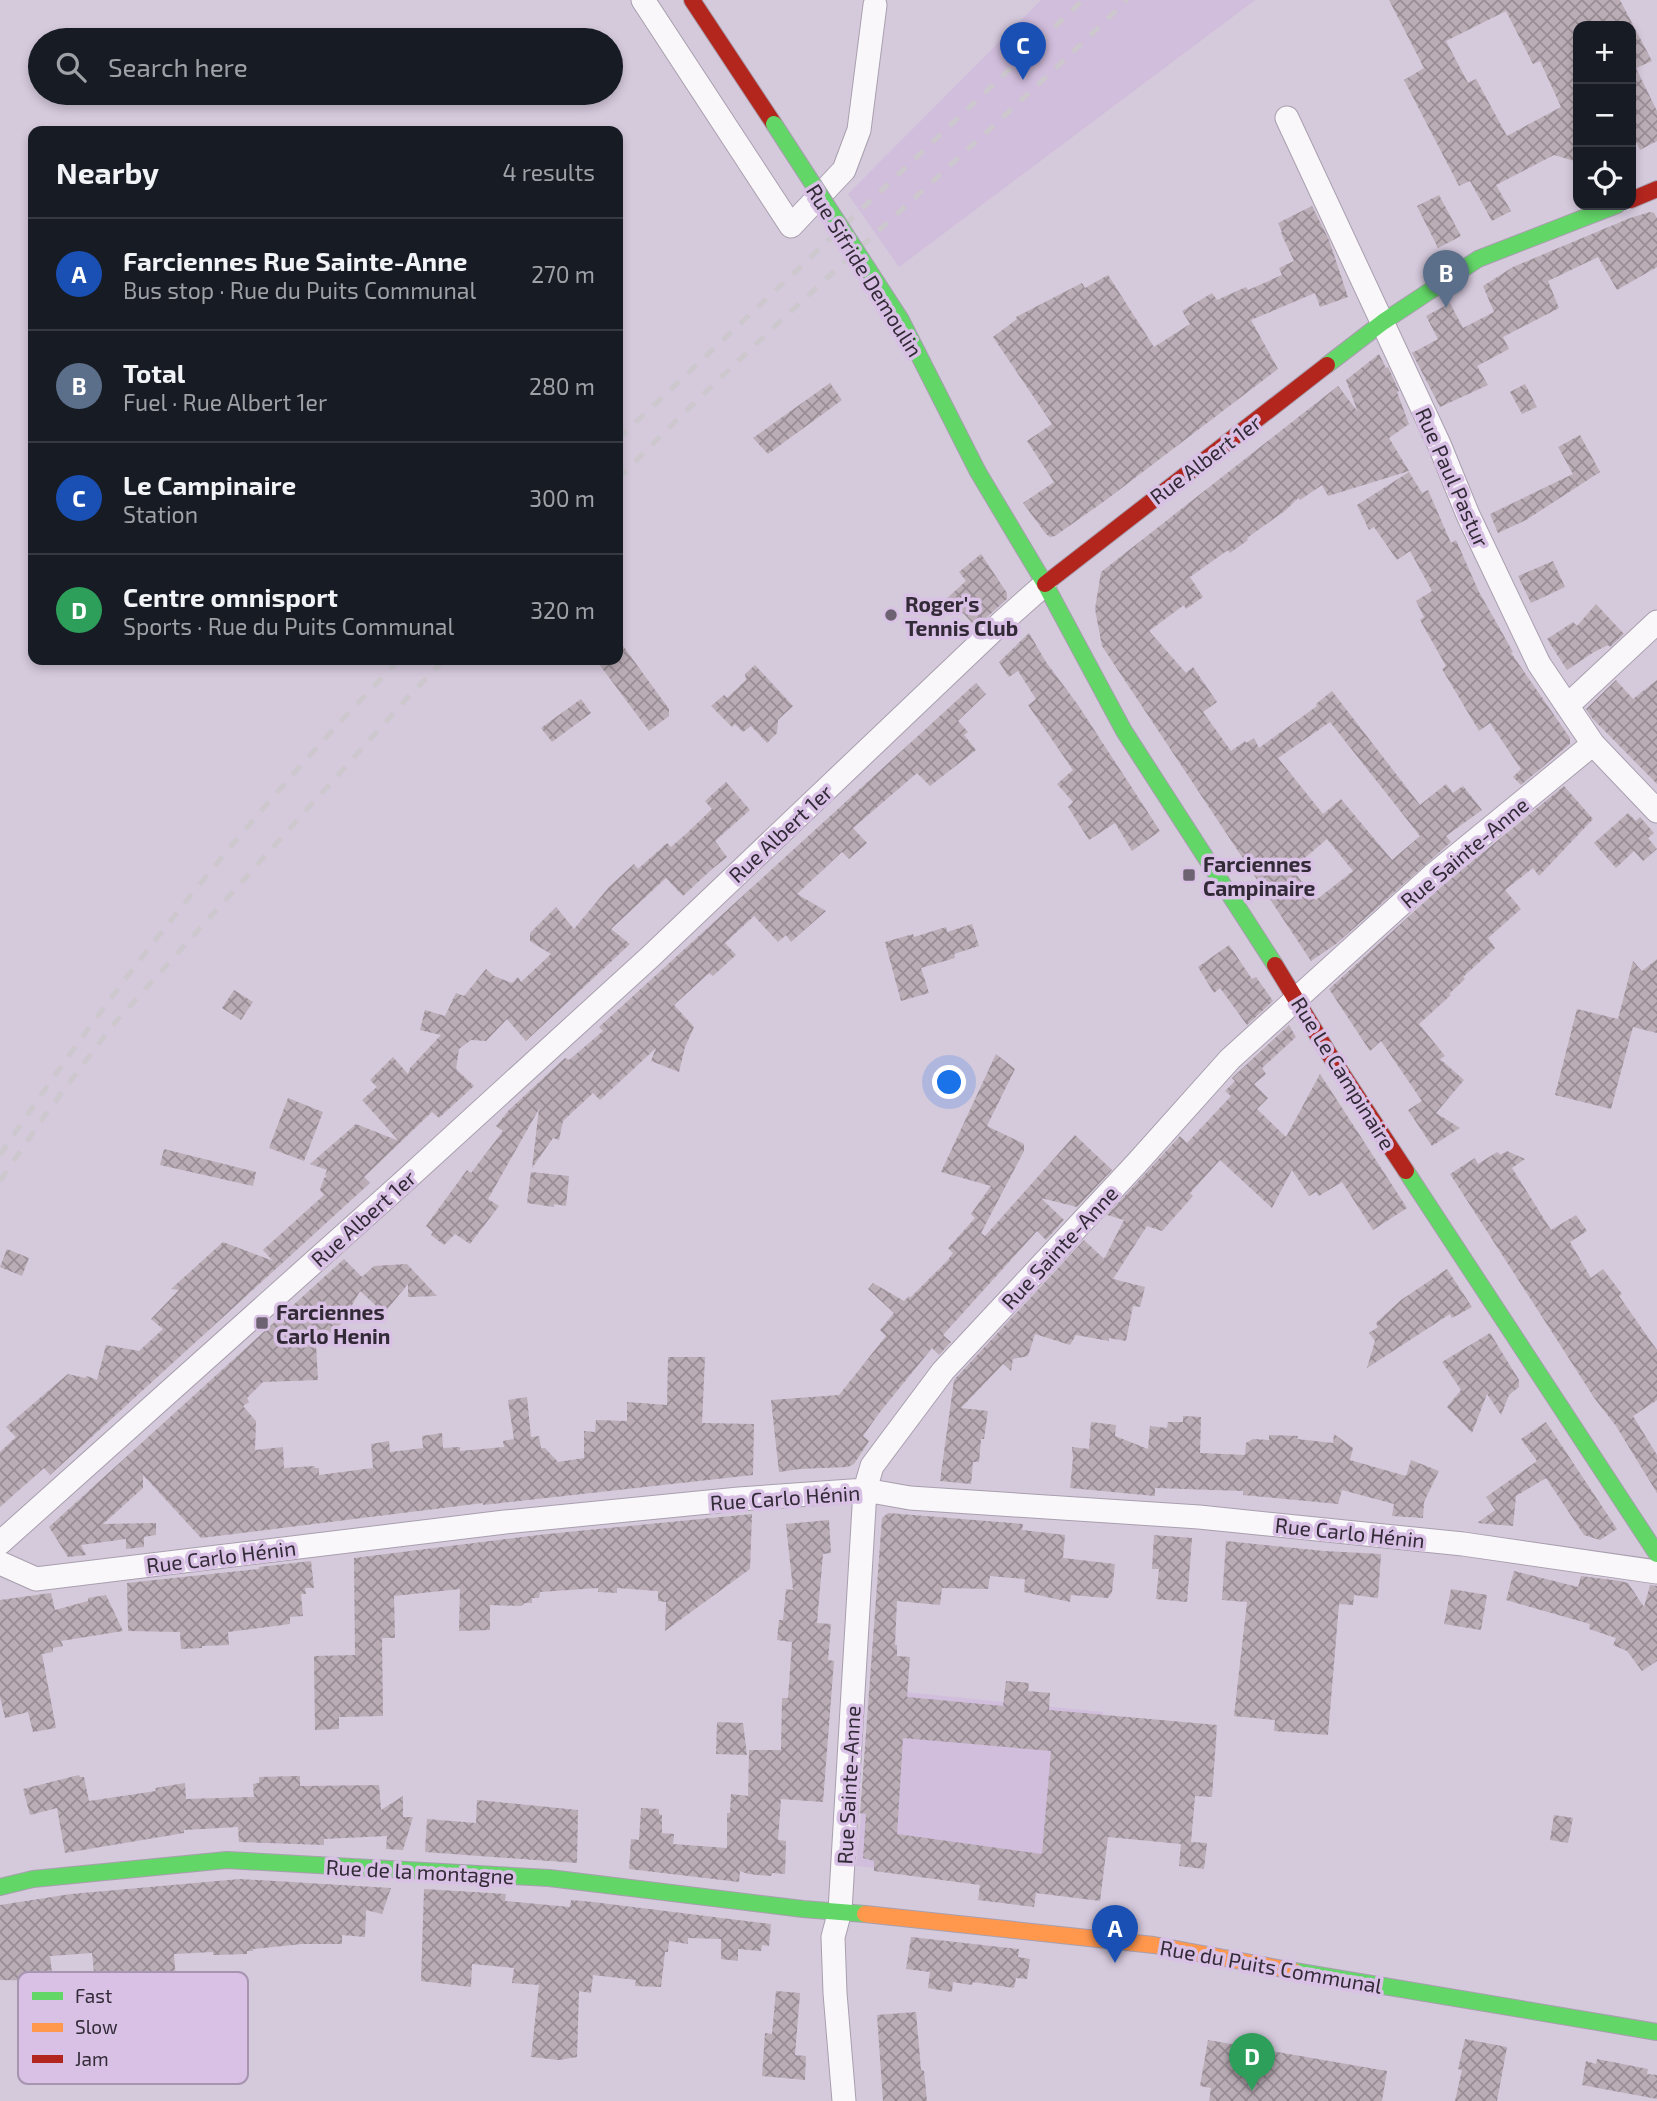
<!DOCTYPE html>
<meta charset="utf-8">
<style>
:root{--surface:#171b24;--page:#242831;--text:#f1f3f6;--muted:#9ea1a6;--line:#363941;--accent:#0b8043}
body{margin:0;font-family:"Exo 2",sans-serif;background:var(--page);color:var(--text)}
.controls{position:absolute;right:21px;top:21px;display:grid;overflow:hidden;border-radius:14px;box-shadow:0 4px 10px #0003}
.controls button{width:63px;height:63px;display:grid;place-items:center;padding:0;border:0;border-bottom:2px solid var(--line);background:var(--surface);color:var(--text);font:35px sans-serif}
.you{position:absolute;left:950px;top:1083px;width:24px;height:24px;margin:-18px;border:5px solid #fff;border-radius:50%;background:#1a73e8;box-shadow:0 0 0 10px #1a73e833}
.badge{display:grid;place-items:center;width:46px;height:46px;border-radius:50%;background:var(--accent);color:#fff;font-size:23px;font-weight:700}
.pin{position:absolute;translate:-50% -58px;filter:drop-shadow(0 2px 4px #0008)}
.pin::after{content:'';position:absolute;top:37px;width:24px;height:21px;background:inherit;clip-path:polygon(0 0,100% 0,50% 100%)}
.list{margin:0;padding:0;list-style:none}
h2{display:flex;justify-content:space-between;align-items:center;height:91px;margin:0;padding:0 28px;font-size:30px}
h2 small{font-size:23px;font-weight:400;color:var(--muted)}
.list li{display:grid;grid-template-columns:46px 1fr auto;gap:21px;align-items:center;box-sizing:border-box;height:112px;padding:0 28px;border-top:2px solid var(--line)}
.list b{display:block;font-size:26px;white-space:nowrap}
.list p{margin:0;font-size:23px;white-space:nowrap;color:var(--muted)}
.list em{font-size:23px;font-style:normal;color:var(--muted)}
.icon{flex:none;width:38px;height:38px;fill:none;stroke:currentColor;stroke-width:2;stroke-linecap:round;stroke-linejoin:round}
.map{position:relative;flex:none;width:1657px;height:2101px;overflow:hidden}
.search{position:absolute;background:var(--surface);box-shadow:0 4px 10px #0003;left:28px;top:28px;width:595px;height:77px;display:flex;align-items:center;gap:18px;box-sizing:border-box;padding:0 24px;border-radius:38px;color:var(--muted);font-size:26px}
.panel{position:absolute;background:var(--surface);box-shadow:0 4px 10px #0003;left:28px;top:126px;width:595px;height:539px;border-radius:14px}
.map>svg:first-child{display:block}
.built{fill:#d1bddc}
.building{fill:url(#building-cross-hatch);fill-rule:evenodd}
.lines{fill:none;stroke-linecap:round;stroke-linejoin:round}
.street-casing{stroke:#a89fae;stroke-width:25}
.fast-casing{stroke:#a89fae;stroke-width:18}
.slow-casing{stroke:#a89fae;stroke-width:18}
.jam-casing{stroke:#a89fae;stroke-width:18}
.street{stroke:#f9f7fa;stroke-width:23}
.fast{stroke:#63d668;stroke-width:16}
.slow{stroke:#ff974d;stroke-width:16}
.jam{stroke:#b3261e;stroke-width:16}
.rail{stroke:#ccc8ce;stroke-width:5;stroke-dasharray:12 12;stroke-linecap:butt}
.fast-bridge-casing{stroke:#a89fae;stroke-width:18;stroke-linecap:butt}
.fast-bridge{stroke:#63d668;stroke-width:16}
.poi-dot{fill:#6c6271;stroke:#d8c1e4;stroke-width:2.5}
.labels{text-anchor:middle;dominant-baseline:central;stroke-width:7;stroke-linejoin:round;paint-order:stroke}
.street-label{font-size:21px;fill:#332a38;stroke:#d8c1e4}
.poi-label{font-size:21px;font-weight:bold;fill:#332a38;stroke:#d8c1e4;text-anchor:start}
.key{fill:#d8c1e4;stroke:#a694b0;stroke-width:2}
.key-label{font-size:19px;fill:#332a38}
</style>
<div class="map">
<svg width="1657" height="2101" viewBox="0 0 1657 2101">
<defs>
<pattern id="building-cross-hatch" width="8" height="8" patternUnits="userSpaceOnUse" patternTransform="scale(1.75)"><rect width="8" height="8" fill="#bbadb6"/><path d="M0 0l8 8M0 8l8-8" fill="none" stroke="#998d95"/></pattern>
</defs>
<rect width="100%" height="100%" fill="#d5c9dc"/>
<path class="built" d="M1041,0H1255L899,267L848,194Z
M874,1689L1103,1712L1085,1888L856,1866Z"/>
<path class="building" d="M1389,0H1620L1652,61L1636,68L1657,111V141L1640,150L1631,131V26H1578V162L1554,155L1496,185L1511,211L1492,221L1470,181L1459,186L1404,80L1424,68ZM1506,11L1533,64L1540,61L1561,107L1507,136L1476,79L1468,83L1446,41Z
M1439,195L1461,236L1438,248L1417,206Z
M1312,206L1329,240L1348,297L1320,307L1315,293L1251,320L1278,369L1106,500L1055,536L1050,537L1046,534L1023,503L1054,482L1027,441L1052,424L993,337L1017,319L1016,317L1082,283L1085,288L1108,275L1154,347L1190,324L1182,311L1212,293L1217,300L1246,287L1248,290L1282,275L1279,268L1294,261L1281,233L1282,232L1278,223Z
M1650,212L1654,213L1657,218V267L1617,290L1598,257L1548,281L1559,308L1503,337L1509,349L1477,366L1488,385L1440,407L1412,353L1438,339L1426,316L1450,303L1463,328L1494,312L1483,286L1513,267L1630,218Z
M1379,354L1386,368L1388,367L1399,391L1397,392L1409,424L1389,438L1409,471L1328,496L1322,485L1300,500L1298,498L1286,510L1247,538L1248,540L1230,553L1228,550L1190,577L1203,597L1186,609L1184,605L1149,631L1186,673L1193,667L1217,702L1203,712L1231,751L1245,741L1246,743L1254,738L1259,748L1317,706L1316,704L1332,691L1420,805L1446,784L1453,793L1463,786L1482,810L1446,836L1451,842L1336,944L1311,961L1102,646L1095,609L1101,572L1338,386L1358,412L1346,380ZM1330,722L1420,836L1392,860L1341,799L1323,814L1278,758ZM1327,839L1353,871L1316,900L1292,869Z
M830,383L842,400L768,454L753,438Z
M1525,384L1537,407L1522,414L1510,392Z
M1580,435L1600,472L1526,520L1498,533L1490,514L1573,474L1558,447Z
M1409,472L1422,493L1428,490L1451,543L1456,540L1479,592L1513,652L1511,653L1570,738V744L1521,785L1513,777L1521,769L1490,723L1479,731L1442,669L1446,666L1420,620L1424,617L1416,601L1432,591L1410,551L1397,560L1374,527L1369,530L1357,505Z
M981,554L1007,593V599L976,627L963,613L961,615L944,601L966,581L959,572Z
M1553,561L1565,587L1531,603L1518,576Z
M1596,604L1624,634L1610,647L1608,645L1594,652L1567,670L1547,639L1573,622L1577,626Z
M1029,633L1046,662L1078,705L1160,831L1132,851L1115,823L1089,840L1068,807L1073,802L1057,784L1073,770L1028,705L1036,699L1018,671L1009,677L999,662Z
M618,639L669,709V716L649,731L596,660H618Z
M755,665L793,706L778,720L777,733L767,743L751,726L743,732L735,724L732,727L711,706L724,695L727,698L746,680L745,674Z
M1616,680L1633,699L1657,680V784L1592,718L1586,709Z
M976,683L986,694L958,721L968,732L964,735L976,750L930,786L917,773L853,828L867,843L849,859L842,852L797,894L826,911L791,942L786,935L778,942L754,916L725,943L736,955L713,976L709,973L674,1005L694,1027L685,1047L679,1072L651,1061L656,1048L600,1100L593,1093L563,1121L559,1140L553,1138L532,1168L539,1109L488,1199L499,1206L470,1244L455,1234L444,1245L431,1235L433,1232L426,1226L467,1170L471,1173L503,1131L496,1126L509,1110L565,1058L569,1060L603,1031L599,1027L621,1007Z
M581,699L591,713L552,742L541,728Z
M726,782L750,810L715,841L727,857L712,869L683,896L666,878L611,929L630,944L526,1041L507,1019L486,1041L471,1040L459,1049L456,1069L474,1086L439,1118L432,1112L364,1177L370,1183L50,1475L44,1468L0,1507V1452L16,1437L6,1427L68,1374L85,1378L87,1376L97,1380L106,1345L139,1351L163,1329L151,1319L179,1290L171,1289L223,1242L273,1261L263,1250L324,1195L320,1190L324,1178L327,1176L325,1175L327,1170L310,1164L356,1124L399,1141L362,1100L377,1087L370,1080L393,1057L408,1074L410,1068L441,1035L420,1030L425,1010L445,1016L456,993L464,996L486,969L494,976L512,983L518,977L521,982L551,954L530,941V933L556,907L574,929L609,887L634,864L638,869L667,843L671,847L687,833L712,809L705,801Z
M1564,786L1593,819L1539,876L1533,868L1505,890L1521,909L1488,938L1495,948L1463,977L1465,979L1449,994L1451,995L1419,1024L1445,1056L1440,1059L1464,1080L1436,1113L1460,1128L1432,1146L1408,1110L1422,1101L1381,1041L1370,1051L1329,989L1441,887Z
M1628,813L1636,821L1640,817L1654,833L1648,838L1657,849L1643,861L1634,851L1616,868L1594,843Z
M972,924L979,946L954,954L955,958L921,968L929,993L901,1001L885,942L913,934L914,937L946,927L947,932Z
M1229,945L1252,979L1256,977L1273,1001L1247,1025L1220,988L1214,993L1198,967Z
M1657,959V1033L1633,1027L1611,1109L1555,1095L1577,1009L1618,1019L1633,961L1642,971Z
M234,990L253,1002L241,1020L222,1008Z
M1289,1025L1296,1037L1262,1068L1266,1074L1254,1084L1268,1098L1257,1109L1286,1137L1320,1074L1407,1208L1373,1230L1342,1182L1319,1196L1316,1192L1309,1196L1292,1170L1272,1208L1220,1160L1190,1193L1193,1196L1162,1231L1147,1226L1113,1279L1145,1287L1140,1307L1133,1306L1126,1341L1109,1338V1341L1076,1335L1070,1345L1035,1334L1028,1356L1013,1359L1011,1371L1003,1364L961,1408L988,1411L984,1439H981L979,1462H973L971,1484L940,1481L954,1380L1084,1240L1104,1259L1124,1220L1107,1215L1180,1136L1187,1143L1231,1096L1225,1091L1235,1081L1232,1078Z
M996,1054L1015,1069L987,1126L1024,1144V1151L981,1233L985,1236L1075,1135L1112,1170L1077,1207L1041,1198L1064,1220L1046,1240L1037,1231L943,1335L951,1342L939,1355L932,1348L880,1412L863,1436L869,1441L854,1464L848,1467L800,1469L779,1472L771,1400L839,1395L886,1336L880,1330L894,1313L868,1289L873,1283L904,1301L909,1296L910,1298L947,1261L953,1253L948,1248L975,1218L971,1214L991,1186L941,1172Z
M288,1098L323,1112L304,1161L269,1148Z
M164,1149L256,1172L253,1186L160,1165Z
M1507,1151L1525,1159L1512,1168L1551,1230L1576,1215L1587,1231L1570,1242L1591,1278L1603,1269L1622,1294L1619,1296L1657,1350V1400L1633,1416L1657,1455V1493L1616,1426L1595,1399L1450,1174L1475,1158L1478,1164L1497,1152L1501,1155Z
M531,1172L569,1176L566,1206L554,1204V1207L527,1203Z
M7,1249L29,1258L22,1276L0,1267Z
M344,1259L362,1277L374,1266L407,1264L437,1296L408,1297V1284L384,1313L360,1291L342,1323L316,1345L318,1380L263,1382L247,1398L249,1402L243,1406L256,1421L255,1450L283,1447L284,1468L314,1466L315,1468H319V1475L373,1468L371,1444L389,1441L390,1452L423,1448L422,1436L442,1433L443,1448L460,1447V1451L504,1447L503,1441L514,1439L508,1400L527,1397L531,1437L539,1436L541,1448H545L558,1462L584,1458V1431L595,1432L596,1420L627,1421V1402L667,1405L668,1357H705L702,1423L754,1424L753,1475L483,1505V1503L201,1538L143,1475V1488L103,1524L156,1523V1535L144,1537V1547L126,1549V1539L81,1545L86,1555L68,1557L49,1527Z
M1447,1269L1472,1307L1452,1318L1450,1314L1367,1368L1375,1341L1369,1333L1378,1327L1376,1323L1401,1300Z
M1490,1333L1519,1380V1387L1509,1395L1501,1415L1487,1394L1472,1433L1447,1407L1461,1390L1442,1362Z
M1183,1416L1201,1417L1200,1453L1245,1455L1246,1443L1253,1439L1269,1440V1435L1298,1436L1297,1439L1333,1443L1334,1434L1353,1448L1350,1460L1406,1476L1411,1460L1439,1471L1424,1502L1423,1518L1392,1516L1394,1504L1342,1490L1338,1504L1243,1495V1491L1155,1488V1496L1070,1488L1073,1458L1072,1447L1089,1449L1091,1422L1116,1425L1115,1436L1148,1449L1150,1426L1167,1428L1168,1422H1183Z
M1546,1422L1617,1529L1600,1540L1584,1535L1546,1478L1516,1496L1513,1526L1477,1523L1505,1503L1495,1510L1486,1497L1537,1461L1521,1439Z
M888,1513L1023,1524L1022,1530L1065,1535L1063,1558L1115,1564L1112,1592L1108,1598L1071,1595L1070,1602L1024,1592L1025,1579L990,1576L988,1589L942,1588L940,1605L897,1601L895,1645H897V1656L910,1657L907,1697L1003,1706L1006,1681L1029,1683L1028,1691L1050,1693L1049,1710L1217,1725L1212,1797L1195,1796L1191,1842L1207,1843L1204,1869L1179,1866L1181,1844L1108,1837L1100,1901L1036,1893L1034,1907L978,1900L980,1885L874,1871V1861L863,1858L866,1814L860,1813L882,1518ZM903,1738L1051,1751L1042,1854L897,1834Z
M752,1514L750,1569L665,1631L666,1602L658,1601V1591L617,1588V1593L598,1592V1588L540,1592L539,1598H532V1603H525L521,1606L490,1605V1630L459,1631L460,1589L394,1596L395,1638H382L383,1716L339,1717V1729L315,1730L314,1656L355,1655L354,1558L547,1534Z
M829,1520L831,1553L823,1554L817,1623L831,1624L828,1660L834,1661L823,1802L781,1799L778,1840L786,1841L785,1874L772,1873L771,1876L748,1874L740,1871L739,1882L629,1869L631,1839L639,1840L641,1808L659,1809V1814L662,1815V1833L674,1834L673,1844L727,1848V1813H730L731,1794L748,1796L749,1750H781L782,1698H788L792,1642L777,1640L779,1620H783L786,1589L793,1590L786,1524Z
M1154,1535L1192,1538L1187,1602L1156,1599L1159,1569H1152Z
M1226,1541L1324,1551L1381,1554L1378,1598L1354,1595L1353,1605L1339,1604L1328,1735L1274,1731L1275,1720L1234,1716L1247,1602L1222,1600Z
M311,1561L314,1588H305L306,1594H301L303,1616L290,1617V1624L228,1632L229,1645L202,1646V1648L181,1649L180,1632L128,1631L127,1583L259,1569V1567Z
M1514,1571L1578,1587L1581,1576L1620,1581L1628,1583L1644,1607L1650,1585L1657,1586V1661L1642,1671L1627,1651L1613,1645L1616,1638L1589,1629L1590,1624L1506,1600Z
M1451,1589L1487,1595L1481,1630L1444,1624Z
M51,1593L55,1610L88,1601V1598L106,1595L123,1631L61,1641L63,1646L53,1648V1652L42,1654L56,1728L33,1732L28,1712L5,1718L0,1697V1600Z
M717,1722L743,1723L747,1755L716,1754Z
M79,1775L80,1777H84L89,1801L156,1791L155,1788L185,1783L186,1799L254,1797L253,1784L259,1783V1777L300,1776V1786L379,1785L381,1810L403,1796V1817H413L403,1850L386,1849L387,1836L324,1839V1845L239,1842L238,1827L184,1830V1833L65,1853L57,1808L30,1815L23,1789Z
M477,1800L578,1810L577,1863L425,1852L427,1819L476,1823Z
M1554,1815L1573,1818L1568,1843L1550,1840Z
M240,1879L391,1888L382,1914L366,1910L365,1937L342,1935V1944H302L253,1949V1951H247V1954L213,1955V1952L174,1954L177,1993L159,1995L157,1973L118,1977L119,1986L113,1987V1990L96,1992L92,1953L50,1956L53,1981L0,1980V1905L71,1894Z
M424,1889L506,1894L505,1901L570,1907L571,1900L593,1902L771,1924L769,1946L762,1945L761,1951L738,1949V1961L721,1959V1939L688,1938V1944L669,1941L668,1952H665L661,1987L635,1986L636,1980L593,1975L591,1993L579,1991L577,2057L559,2060L531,2057L539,1985L512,1983L514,1968L472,1964L471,1987L421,1981Z
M911,1937L1019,1949L1018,1957L1030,1959L1027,1979L1016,1978L1014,1988L973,1982L972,1985L953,1982L952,1992L928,1988L930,1972L906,1969Z
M776,1991L800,1993L795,2055L806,2056L805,2080L762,2076L765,2033L772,2034Z
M916,2012L921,2070L924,2071L927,2101H883L877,2015Z
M1465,2039L1507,2047L1497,2101H1455L1462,2070L1458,2069Z
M1208,2040L1387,2071L1382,2101H1209L1211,2088L1200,2086Z
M1597,2059L1648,2069L1647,2074L1657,2075V2099L1582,2085L1586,2061L1596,2064Z"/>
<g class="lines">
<defs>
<path id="street" d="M643,0L791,226L844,170L859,130L875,5
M1287,118L1439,444L1468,515L1539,664L1593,744L1657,811
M1567,706L1657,622
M0,1543L400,1185L650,957L1002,622L1045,584
M0,1563L36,1579L505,1522L739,1499L865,1490L910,1498L1199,1517L1463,1544L1657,1572
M844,2101L835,1993L833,1937L840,1911L865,1490L872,1466L943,1371L1136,1164L1230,1059L1432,876L1593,744"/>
<path id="fast" d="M1327,365L1383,322L1478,259L1617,205
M978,472L1045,584L1124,731L1275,965
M1406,1171L1657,1554
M0,1887L33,1879L227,1860L549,1878L803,1909L865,1914
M1294,1971L1657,2032"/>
<path id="slow" d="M865,1914L1154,1945L1294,1971"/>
<path id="jam" d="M692,0L774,124
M1631,200L1657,189
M1045,584L1327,365
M1275,965L1329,1054L1406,1171"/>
</defs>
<use href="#street" class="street-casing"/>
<use href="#fast" class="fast-casing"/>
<use href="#slow" class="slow-casing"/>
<use href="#jam" class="jam-casing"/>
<use href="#street" class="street"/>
<use href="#fast" class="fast"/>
<use href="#slow" class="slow"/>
<use href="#jam" class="jam"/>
<path class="rail" d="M618,439L1083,0
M618,479C781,312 960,162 1127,0
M0,1155C118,979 251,812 399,660
M0,1181L45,1115L112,1026L409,696L444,660"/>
<defs>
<path id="fast-bridge" d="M774,124L901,320L978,472"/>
</defs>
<use href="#fast-bridge" class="fast-bridge-casing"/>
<use href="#fast-bridge" class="fast-bridge"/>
</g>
<g class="poi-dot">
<circle cx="891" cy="615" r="7"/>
<rect x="1182" y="868" width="14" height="14" rx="3.5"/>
<rect x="255" y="1316" width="14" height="14" rx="3.5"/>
</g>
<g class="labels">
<g class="street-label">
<text transform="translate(865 270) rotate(58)">Rue Sifride Demoulin</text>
<text transform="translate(1205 459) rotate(-37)">Rue Albert 1er</text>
<text transform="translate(1453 477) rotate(66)">Rue Paul Pastur</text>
<text transform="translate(780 833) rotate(-43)">Rue Albert 1er</text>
<text transform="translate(1464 852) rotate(-40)">Rue Sainte-Anne</text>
<text transform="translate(1344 1073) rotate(58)">Rue Le Campinaire</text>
<text transform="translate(363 1218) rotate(-42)">Rue Albert 1er</text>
<text transform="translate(1059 1247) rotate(-47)">Rue Sainte-Anne</text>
<text transform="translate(785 1497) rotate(-4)">Rue Carlo Hénin</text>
<text transform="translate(1350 1532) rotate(6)">Rue Carlo Hénin</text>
<text transform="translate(221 1556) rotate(-7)">Rue Carlo Hénin</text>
<text transform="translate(848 1785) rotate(-87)">Rue Sainte-Anne</text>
<text transform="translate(420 1871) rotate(3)">Rue de la montagne</text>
<text transform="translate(1271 1966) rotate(10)">Rue du Puits Communal</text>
</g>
<g class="poi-label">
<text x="905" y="603">Roger's<tspan x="905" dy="24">Tennis Club</tspan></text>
<text x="1203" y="863">Farciennes<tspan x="1203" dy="24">Campinaire</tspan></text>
<text x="276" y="1311">Farciennes<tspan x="276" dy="24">Carlo Henin</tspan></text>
</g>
</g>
<rect x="18" y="1972" width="230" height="112" rx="10" class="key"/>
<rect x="32" y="1992" width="31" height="8" fill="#63d668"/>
<rect x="32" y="2023" width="31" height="9" fill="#ff974d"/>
<rect x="32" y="2055" width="31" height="8" fill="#b3261e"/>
<g class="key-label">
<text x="75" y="2003">Fast</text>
<text x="75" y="2034">Slow</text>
<text x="75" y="2066">Jam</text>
</g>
</svg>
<div class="controls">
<button>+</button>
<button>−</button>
<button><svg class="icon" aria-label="locate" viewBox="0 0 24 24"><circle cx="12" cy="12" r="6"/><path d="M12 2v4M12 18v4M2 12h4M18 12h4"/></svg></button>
</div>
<div class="you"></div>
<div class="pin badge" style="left:1115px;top:1963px;background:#1a4fb4">A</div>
<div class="pin badge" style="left:1446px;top:308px;background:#5c6f8a">B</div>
<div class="pin badge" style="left:1023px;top:80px;background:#1a4fb4">C</div>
<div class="pin badge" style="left:1252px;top:2091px;background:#2e9e5b">D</div>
<div class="search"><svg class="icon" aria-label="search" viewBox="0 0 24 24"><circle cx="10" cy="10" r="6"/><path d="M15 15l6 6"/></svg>Search here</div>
<section class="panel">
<h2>Nearby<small>4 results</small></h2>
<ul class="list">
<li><span class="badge" style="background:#1a4fb4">A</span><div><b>Farciennes Rue Sainte-Anne</b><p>Bus stop · Rue du Puits Communal</p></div><em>270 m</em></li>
<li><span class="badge" style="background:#5c6f8a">B</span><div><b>Total</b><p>Fuel · Rue Albert 1er</p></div><em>280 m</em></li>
<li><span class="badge" style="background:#1a4fb4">C</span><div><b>Le Campinaire</b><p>Station</p></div><em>300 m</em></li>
<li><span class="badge" style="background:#2e9e5b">D</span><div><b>Centre omnisport</b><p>Sports · Rue du Puits Communal</p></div><em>320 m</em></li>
</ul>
</section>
</div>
